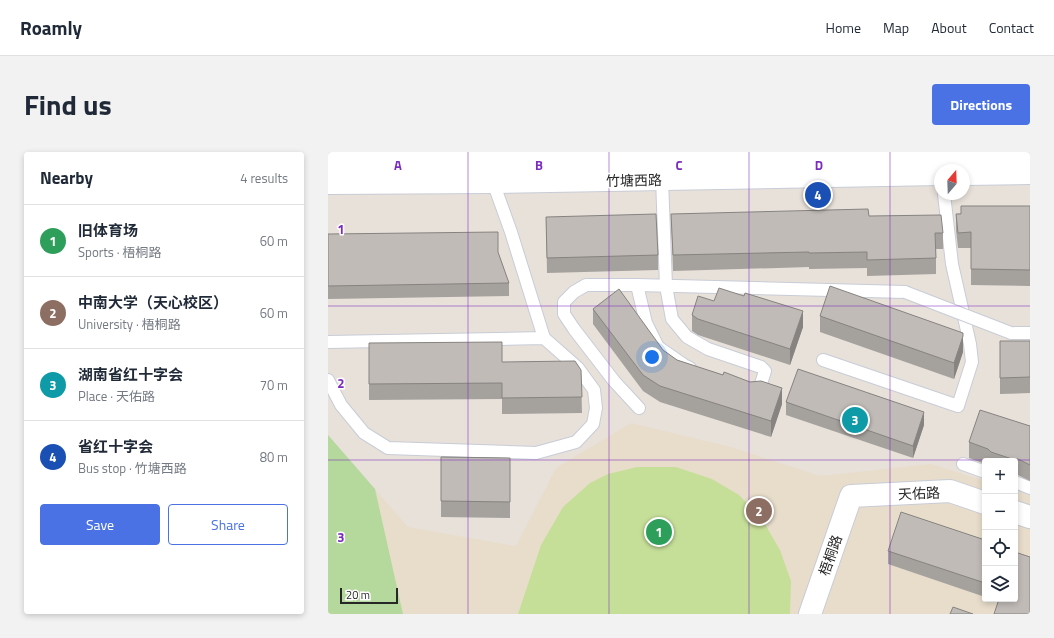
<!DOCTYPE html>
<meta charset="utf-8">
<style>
:root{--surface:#fff;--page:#f2f2f3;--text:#1f2937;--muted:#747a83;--line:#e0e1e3;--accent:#4b72e4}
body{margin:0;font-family:"Titillium Web","Noto Sans SC",sans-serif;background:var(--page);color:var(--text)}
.controls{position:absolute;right:12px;bottom:12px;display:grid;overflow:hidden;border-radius:4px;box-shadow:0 2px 6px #0003}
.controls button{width:36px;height:36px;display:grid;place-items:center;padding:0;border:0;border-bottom:1px solid var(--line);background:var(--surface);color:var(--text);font:20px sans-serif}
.compass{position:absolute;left:606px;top:12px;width:36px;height:36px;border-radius:50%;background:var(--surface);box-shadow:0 2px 6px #0003;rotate:19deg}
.scale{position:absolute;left:12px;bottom:10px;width:58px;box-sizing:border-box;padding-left:4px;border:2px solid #272727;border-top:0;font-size:11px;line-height:14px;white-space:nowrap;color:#272727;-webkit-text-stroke:3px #fff;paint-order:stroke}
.you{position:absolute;left:324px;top:205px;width:14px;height:14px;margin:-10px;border:3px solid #fff;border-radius:50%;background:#1a73e8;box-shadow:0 0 0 6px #1a73e833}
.badge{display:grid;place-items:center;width:26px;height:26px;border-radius:50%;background:var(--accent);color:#fff;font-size:13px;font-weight:700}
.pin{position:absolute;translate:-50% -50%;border:2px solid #fff;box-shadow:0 1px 4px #0006}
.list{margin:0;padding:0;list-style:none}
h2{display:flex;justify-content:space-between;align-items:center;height:52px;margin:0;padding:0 16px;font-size:17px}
h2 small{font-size:13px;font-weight:400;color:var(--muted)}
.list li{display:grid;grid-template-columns:26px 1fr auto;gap:12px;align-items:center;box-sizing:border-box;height:72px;padding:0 16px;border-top:1px solid var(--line)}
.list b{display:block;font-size:15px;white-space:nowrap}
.list p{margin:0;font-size:13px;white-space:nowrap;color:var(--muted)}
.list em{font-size:13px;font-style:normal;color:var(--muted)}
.actions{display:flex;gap:8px;padding:12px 16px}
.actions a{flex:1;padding:9px 0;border:1px solid var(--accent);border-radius:4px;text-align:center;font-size:14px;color:var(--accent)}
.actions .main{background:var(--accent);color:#fff}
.icon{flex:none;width:22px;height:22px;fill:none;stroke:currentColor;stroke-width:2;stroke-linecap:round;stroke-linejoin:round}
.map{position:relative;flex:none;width:702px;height:462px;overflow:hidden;border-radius:4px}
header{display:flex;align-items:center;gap:24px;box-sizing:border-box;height:56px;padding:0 20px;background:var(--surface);border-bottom:1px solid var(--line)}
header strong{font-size:19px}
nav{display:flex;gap:22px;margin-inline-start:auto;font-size:14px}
.intro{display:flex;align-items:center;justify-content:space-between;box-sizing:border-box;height:96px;padding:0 24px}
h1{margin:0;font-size:28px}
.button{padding:10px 18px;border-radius:4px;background:var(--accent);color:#fff;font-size:14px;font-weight:700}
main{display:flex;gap:24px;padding:0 24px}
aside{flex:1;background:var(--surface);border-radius:4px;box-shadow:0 2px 6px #0003}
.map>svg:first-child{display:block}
.education{fill:#e8ddcb}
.green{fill:#b5d99c}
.pitch{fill:#c6df98}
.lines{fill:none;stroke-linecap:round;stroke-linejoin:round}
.lane-casing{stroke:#c8ccd7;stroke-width:14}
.street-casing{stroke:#c8ccd7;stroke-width:24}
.secondary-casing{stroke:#c8ccd7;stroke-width:24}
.lane{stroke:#fff;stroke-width:12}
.street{stroke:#fff;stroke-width:22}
.secondary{stroke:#fff;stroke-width:22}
.lane-bridge-casing{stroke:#c8ccd7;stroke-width:14;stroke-linecap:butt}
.lane-bridge{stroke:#fff;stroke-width:12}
.wall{fill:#a5a19d}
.shaded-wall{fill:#868380}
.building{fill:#c0bbb7;stroke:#868380}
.grid{fill:none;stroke:#7b2cbf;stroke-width:1;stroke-opacity:0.55}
.labels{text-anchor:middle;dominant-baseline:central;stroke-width:3;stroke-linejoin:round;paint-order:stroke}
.street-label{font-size:14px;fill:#272727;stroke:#fff}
.grid-label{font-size:13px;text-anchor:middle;font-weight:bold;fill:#7b2cbf;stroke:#fff;stroke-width:3;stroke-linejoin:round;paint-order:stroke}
</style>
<header>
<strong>Roamly</strong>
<nav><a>Home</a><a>Map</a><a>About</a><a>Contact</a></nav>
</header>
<div class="intro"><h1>Find us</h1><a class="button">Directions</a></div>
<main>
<aside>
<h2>Nearby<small>4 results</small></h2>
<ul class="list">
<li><span class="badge" style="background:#2e9e5b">1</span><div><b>旧体育场</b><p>Sports · 梧桐路</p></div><em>60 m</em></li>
<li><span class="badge" style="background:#8d6e63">2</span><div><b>中南大学（天心校区）</b><p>University · 梧桐路</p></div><em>60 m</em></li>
<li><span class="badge" style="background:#0f9aa8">3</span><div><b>湖南省红十字会</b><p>Place · 天佑路</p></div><em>70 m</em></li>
<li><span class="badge" style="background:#1a4fb4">4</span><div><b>省红十字会</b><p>Bus stop · 竹塘西路</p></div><em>80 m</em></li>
</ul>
<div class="actions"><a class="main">Save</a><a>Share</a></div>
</aside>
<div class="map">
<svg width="702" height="462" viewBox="0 0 702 462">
<rect width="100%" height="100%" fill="#e8e1da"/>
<path class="education" d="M303,271L403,295L492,324L603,312L657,329V447H687V339L702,344V462H0V283L80,375L188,394L228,316Z"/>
<path class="green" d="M0,283L47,337L75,462H0Z"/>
<path class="pitch" d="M309,315H348L384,327L411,343L434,367L452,398L463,429L462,462H190L213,393L235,355L262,331L280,322Z"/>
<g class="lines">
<defs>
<path id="lane" d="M334,27L338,134L344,167L359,185L380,197L433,215L437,219L431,238L424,239
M309,133L318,171L330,195L356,213L362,216
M683,181H702
M0,190L216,186
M495,208L630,254L644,210L642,192L624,112L616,42
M0,228L13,253L36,281L60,296L208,301L248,290L265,272L268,256L266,238L250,216L216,186L183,80L165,30
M311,256L286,229L246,177L236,162V150L246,140L258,133H309L577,140
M635,312L657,320
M687,330L702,336"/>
<path id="street" d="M687,360L702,365
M482,462L523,344L622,339L657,351"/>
<path id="secondary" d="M0,11L702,5
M636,22L702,21
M0,31L165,30L612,22"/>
</defs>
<use href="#lane" class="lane-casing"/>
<use href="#street" class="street-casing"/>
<use href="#secondary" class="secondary-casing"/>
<use href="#lane" class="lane"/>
<use href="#street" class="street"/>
<use href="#secondary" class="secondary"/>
<defs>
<path id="lane-bridge" d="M577,140L683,181"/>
</defs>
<use href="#lane-bridge" class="lane-bridge-casing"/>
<use href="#lane-bridge" class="lane-bridge"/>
</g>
<path class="wall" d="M702,54V134L643,133V96H630L628,78V62Z
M343,62L541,64L615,81V97H608V122L539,124V116L481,117V115L345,119Z
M218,65L330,103V118L219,121Z
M0,82L170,100L181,131V144L0,147Z
M386,149L475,175L462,213L370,183L364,179V163Z
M265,157L335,198L349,208L395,223L422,230L454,252L443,285L332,250L315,239L265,172Z
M492,164L635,200L626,227L492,180Z
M672,189H702V241L672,242Z
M41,191L174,210L253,218L254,261L174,262V247L41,248Z
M458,250L596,273L585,306L458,263Z
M702,274V329L690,323H687V309H657V312L641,306V290Z
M113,305L182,306V366L113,365Z
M657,388V445L560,412V399Z
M664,447H687L671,449Z"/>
<path class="shaded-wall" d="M475,159V175L462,213V197Z
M635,184V200L626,227V211Z
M454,236V252L443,285V269Z
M596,260V273L585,306V294Z"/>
<path class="building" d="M633,54H702V118L643,117V80L630,81L628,62H633Z
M540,57L541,64L613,63L615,81H607L608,106L539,108V100L481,101V100L345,103L343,62Z
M328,62L330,103L219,106L218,65Z
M170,80V100L181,131L0,134V82Z
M502,134L635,181V184L626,211L492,164Z
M391,136L416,144L417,141L475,159L462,197L370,167L364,163L370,144L386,149Z
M291,137L335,198L349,208L395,223L396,220L422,230L433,229L454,236L443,269L332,234L315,223L265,157Z
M672,189H702V225L672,226Z
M174,190V210L247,209L253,218L254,245L174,246V231L41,232V191Z
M470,217L596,260L585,294L458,250Z
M652,258L702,274V313L690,307H684L663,300L660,297L641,290Z
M113,305L182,306V350L113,349Z
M573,360L657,388V431L560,399Z
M687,400L702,405V462H666L671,447H687Z
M625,455L645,462H622Z"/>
<path class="grid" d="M140,0V462M281,0V462M421,0V462M562,0V462M0,154H702M0,308H702"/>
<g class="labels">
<g class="street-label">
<text transform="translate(306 28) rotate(-1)">竹塘西路</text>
<text transform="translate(591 341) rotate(-3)">天佑路</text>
<text transform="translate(502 403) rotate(-71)">梧桐路</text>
</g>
</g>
<g class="grid-label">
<text x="70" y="18">A</text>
<text x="211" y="18">B</text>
<text x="351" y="18">C</text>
<text x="491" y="18">D</text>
<text x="13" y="82">1</text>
<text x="13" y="236">2</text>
<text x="13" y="390">3</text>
</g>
</svg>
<div class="controls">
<button>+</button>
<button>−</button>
<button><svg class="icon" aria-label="locate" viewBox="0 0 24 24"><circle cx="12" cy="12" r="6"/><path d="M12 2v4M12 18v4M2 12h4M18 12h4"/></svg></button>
<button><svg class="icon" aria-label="layers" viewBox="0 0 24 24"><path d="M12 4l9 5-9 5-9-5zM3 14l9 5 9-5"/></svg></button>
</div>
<svg class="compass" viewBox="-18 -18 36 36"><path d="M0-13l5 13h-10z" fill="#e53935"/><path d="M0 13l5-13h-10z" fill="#747a83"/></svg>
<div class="scale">20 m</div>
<div class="you"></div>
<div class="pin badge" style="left:331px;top:380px;background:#2e9e5b">1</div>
<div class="pin badge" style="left:431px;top:359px;background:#8d6e63">2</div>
<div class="pin badge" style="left:527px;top:268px;background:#0f9aa8">3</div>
<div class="pin badge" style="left:490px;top:43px;background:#1a4fb4">4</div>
</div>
</main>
